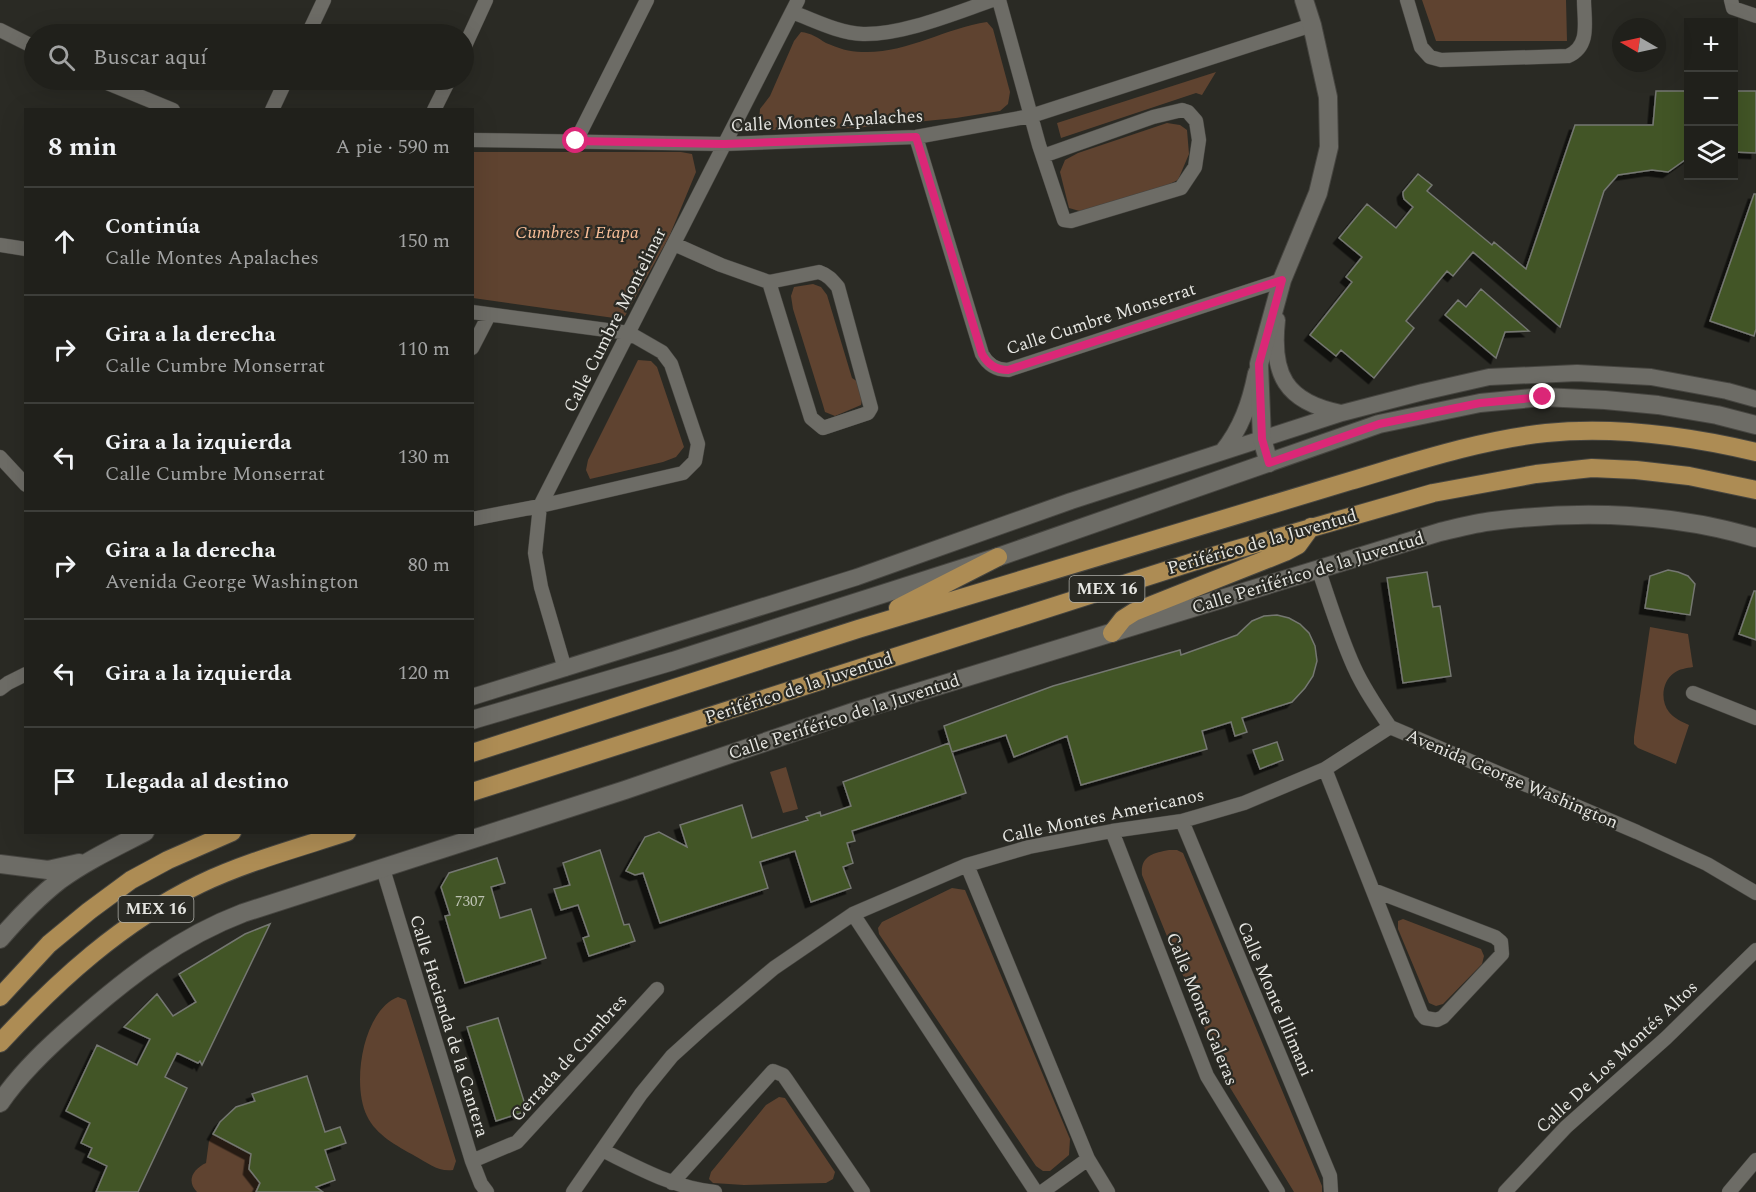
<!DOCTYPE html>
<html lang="es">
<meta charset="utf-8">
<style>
:root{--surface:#20201b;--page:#2d2d28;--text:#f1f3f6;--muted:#a2a3a3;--line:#3d3e3a}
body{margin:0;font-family:Spectral,serif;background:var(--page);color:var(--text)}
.controls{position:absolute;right:18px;top:18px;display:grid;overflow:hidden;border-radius:0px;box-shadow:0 6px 24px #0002}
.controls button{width:54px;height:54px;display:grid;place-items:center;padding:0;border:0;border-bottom:2px solid var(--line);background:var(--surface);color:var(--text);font:30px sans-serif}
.compass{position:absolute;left:1612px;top:18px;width:54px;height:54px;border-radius:50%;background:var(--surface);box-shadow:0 6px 24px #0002;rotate:279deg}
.stop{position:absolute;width:18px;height:18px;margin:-14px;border:4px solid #db2777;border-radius:50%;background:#fff}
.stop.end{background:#db2777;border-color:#fff;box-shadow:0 2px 6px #0008}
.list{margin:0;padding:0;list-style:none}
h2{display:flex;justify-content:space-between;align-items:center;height:78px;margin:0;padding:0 24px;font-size:26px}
h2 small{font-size:20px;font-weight:400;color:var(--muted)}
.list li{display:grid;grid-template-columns:39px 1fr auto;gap:18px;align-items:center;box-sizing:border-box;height:108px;padding:0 24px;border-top:2px solid var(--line)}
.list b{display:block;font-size:22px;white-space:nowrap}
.list p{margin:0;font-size:20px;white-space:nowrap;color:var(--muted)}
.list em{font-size:20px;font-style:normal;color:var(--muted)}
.icon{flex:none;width:33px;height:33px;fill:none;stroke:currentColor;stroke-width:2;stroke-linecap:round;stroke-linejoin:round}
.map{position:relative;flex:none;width:1756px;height:1192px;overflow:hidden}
.search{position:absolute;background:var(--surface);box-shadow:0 6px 24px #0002;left:24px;top:24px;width:450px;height:66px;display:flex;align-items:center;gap:15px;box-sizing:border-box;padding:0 21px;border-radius:33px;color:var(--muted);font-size:22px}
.panel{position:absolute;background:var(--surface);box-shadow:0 6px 24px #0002;left:24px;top:108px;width:450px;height:726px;border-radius:0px}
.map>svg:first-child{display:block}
.green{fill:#5f4330}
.building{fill:#425425;stroke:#747771;stroke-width:1.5;filter:url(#shadow)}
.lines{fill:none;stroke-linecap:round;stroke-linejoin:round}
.minor-casing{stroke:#464540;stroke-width:15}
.tertiary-casing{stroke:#464540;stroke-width:18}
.secondary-casing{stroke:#464540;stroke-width:20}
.trunk-casing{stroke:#464540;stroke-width:20}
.minor{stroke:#6d6c66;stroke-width:14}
.tertiary{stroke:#6d6c66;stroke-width:16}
.secondary{stroke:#6d6c66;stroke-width:18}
.trunk{stroke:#ad8c54;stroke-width:18}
.route{stroke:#db2777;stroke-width:8}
.labels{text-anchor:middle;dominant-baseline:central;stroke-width:4.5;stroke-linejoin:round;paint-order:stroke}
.number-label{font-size:15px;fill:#bdc2b3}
.shield{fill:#2a2a24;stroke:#aeaea9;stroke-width:1.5}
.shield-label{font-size:16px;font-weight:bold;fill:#e6e6e2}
.street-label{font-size:18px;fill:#e6e6e2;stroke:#2a2a24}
.park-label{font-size:18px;font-style:italic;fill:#f8be98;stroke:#2a2a24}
</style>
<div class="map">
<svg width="1756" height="1192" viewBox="0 0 1756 1192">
<defs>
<filter id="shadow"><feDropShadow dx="-5.5" dy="5.5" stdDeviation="0" flood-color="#0009"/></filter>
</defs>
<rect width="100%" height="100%" fill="#2a2a24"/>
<path class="green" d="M1422,0H1566L1567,41H1436Z
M987,22L993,29L1010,92L1008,104L1000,111L956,118L855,128L772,130L764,128L759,120L760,109L770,96L794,41L801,32C811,33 818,38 826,43C838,48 849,52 862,52C906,54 945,28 987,22Z
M1216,72L1202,95L1196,93L1061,138L1057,123Z
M1167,123L1180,125L1187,130L1189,154L1178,180L1163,187L1083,212L1069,208L1060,172L1065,160L1078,153Z
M472,152H681L692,154L696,172L669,237L625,316L614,318L473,298Z
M813,284L821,287L827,295L852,378C864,385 864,392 861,405L835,416L825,412L823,405L793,309L791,296L794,287Z
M638,360L651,361L657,367L684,447L676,457L663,462L590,479L586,470L588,460Z
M1650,627L1688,634L1693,667C1687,668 1679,669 1674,673C1662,681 1660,701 1669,712C1674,718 1682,722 1689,725L1676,764L1638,748L1634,744V737Z
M786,767L798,809L783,813L770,772Z
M1169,850H1177L1183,853L1322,1186V1192H1294L1226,1081L1142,875C1140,856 1153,853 1169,850Z
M952,888L965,890L1070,1139L1069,1155L1050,1171H1043L1036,1166L879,934L878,928L882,922Z
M1403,919L1481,949L1484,956L1482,964L1443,1004L1436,1006L1429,1003L1398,929V921Z
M398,997L406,1000L456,1161L453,1170C438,1172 428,1163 415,1156C397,1146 376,1135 367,1116C351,1084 363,1010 398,997Z
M779,1097L785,1098L835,1172L833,1179L826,1183L744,1185L713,1183L709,1179L711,1172L766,1105Z
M213,1134L251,1155L249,1169L256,1178L261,1181L256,1192H197C186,1181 193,1169 206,1163L209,1141Z"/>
<path class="building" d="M1656,91H1689V157L1668,172L1652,170L1618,175L1604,191L1560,327L1473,252L1453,276L1447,271L1406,321L1414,328L1374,378L1341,350L1336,356L1310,335L1352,282L1346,277L1362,257L1339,238L1367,204L1396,228L1413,207L1404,199L1403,195V192L1418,174L1432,185L1427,191L1492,245L1494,242L1526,269L1575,125H1653Z
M1734,91H1756V153L1734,152Z
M1754,194H1756V329L1754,336L1710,321Z
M1481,289L1529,331L1505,332L1496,358L1445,315L1458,300L1466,307Z
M1668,570L1678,572L1688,576L1695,584L1690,615L1645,608L1650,576Z
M1427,572L1433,607L1440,606L1451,676L1403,683L1387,578Z
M1754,591H1756V640L1739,634Z
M1277,615L1289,618L1300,624L1309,633L1315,646L1317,661L1313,676L1305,688L1292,702L1242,718L1247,732L1235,736L1231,722L1202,731L1207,749L1081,785L1067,736L1014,757L1006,735L952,752L944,726L1053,686L1180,650L1181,655L1237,635L1252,621L1264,616Z
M1277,742L1283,760L1260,769L1253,750Z
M949,743L966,793L852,831L855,841L847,843L853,863L843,867L851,888L811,902L795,851L760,862L768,888L660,923L643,873L635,875L626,871L645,837L659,832L687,847L680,825L742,805L752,838L808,820L806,817L820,812L821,816L851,806L843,782Z
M600,850L624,925L629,924L635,941L589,956L583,938L589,936L578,905L561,910L554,889L570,885L563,863Z
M497,858L505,883L491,887L500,918L531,909L546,958L465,983L445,916L450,915L441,887L449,873Z
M270,924L202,1065L200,1061L198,1063L177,1053L165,1077L187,1088L138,1192H96L107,1166L88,1157L92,1148L81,1143L90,1123L66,1111L97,1045L137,1065L150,1039L124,1027L157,994L173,1016L196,1002L179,974L245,934Z
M498,1018L527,1111L496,1121L467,1027Z
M307,1076L325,1132L340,1127L346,1143L325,1150L335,1180L316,1187L323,1192H256L260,1183L249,1169L251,1154L213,1134L220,1122L236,1107L255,1101L252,1094Z"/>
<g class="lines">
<defs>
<path id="minor" d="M999,0L1039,145L1064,220L1071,221L1181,188L1195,167L1199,140L1196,121L1188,112L1182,110L1153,117L1043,156
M1407,0L1421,47L1430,57L1441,60L1568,56C1591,46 1584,21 1584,0
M1731,0L1733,8L1756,16
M792,12C814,20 838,33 863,34C903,35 955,13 993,0
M0,30L34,47
M308,34L324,0
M464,48L486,0
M100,80L173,110
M272,110L286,80
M434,110L449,80
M916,137L982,354C988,365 996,370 1008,370L1282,280
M472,140L724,144L916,137L1031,116L1312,25
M576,141L647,0
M674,244L721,265L769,282L811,418L823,428L868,413L871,408L838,287C832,280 828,275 819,272L769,282
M0,245L26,249
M472,312L629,333L662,352L671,364L698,444L695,461L683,473L540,506L472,519
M472,348L489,315
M0,457L26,485
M1319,571C1330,603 1340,636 1354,667C1364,689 1377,708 1390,727L1637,832L1707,864L1756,893
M565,669L541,587L535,553L540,506L798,0
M0,689L8,683L26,674
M1693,693L1756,718
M1325,769L1421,1013L1425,1018L1437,1020L1443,1017L1502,954L1501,942L1495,937L1373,890
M1182,821L1330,1176L1331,1192
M1112,831L1207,1076L1278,1192
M967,865L1088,1159L1108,1192
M383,869L472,1161L481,1184L487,1192
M853,914L1036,1192
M602,1150C639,1168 674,1188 715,1192
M472,1161L517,1142L657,989
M672,1183L773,1071L783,1075L786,1079L863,1192
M573,1192L641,1094L672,1056L704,1027L774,968L853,914L967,865L1029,847L1112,831L1182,821L1244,803L1325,769L1390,727
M1042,1192L1088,1159
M1505,1192L1566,1127L1666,1038L1756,950
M1729,1192L1756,1160"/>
<path id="tertiary" d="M1277,320C1271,374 1285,402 1341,413
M1222,452C1241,429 1250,403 1256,373
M472,697L857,577L1071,501L1342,413L1423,392L1489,377L1577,373L1651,377L1727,391L1756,399"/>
<path id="secondary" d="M1269,463L1262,439L1259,364L1282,280L1318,193L1329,147L1328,97L1312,25L1304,0
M472,720L673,661L998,557L1379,424L1480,403L1543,397L1605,400L1658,405L1717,415L1756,425
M0,864L48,870L79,863
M0,939C18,918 38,897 60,880C86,861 116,847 145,832
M0,1103C21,1072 50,1045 79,1020C129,976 180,937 243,913L625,790L853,712L1440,532C1457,528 1475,523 1493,521C1580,510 1672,513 1756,538"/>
<path id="trunk" d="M898,608L998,557
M1112,633L1123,619L1134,612L1285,552L1298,545L1311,527
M472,753L858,629L1350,481C1414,462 1480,440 1546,433C1616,426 1688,436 1756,452
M472,792L1196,561L1433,493L1536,474L1592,468L1636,470L1689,476L1756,490
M0,997L49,944L89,911L131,880L168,860L232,832
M0,1043C58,980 122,922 200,884C246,862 298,848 347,832"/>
</defs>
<use href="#minor" class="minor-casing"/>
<use href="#tertiary" class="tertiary-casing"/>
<use href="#secondary" class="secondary-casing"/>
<use href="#trunk" class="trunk-casing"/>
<use href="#minor" class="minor"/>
<use href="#tertiary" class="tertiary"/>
<use href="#secondary" class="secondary"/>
<use href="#trunk" class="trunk"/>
</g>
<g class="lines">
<path class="route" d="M576,141L724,144L916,137L982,354C988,365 996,370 1008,370L1282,280L1259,364L1262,439L1269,463L1379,424L1480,403L1543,397"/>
</g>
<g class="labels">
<g class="number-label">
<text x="470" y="901">7307</text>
</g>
<g class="shield">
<rect x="1069.5" y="576" width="75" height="26" rx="4.5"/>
<rect x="118.5" y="896" width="75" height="26" rx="4.5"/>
</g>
<g class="shield-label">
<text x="1107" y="589">MEX 16</text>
<text x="156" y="909">MEX 16</text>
</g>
<g class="street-label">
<text transform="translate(827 121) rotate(-3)">Calle Montes Apalaches</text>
<text transform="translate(1101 319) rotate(-18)">Calle Cumbre Monserrat</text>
<text transform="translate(615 320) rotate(-63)">Calle Cumbre Montelinar</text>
<text transform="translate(1262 542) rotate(-16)">Periférico de la Juventud</text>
<text transform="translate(1308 573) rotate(-17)">Calle Periférico de la Juventud</text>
<text transform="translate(799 688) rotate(-18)">Periférico de la Juventud</text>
<text transform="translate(844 717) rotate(-18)">Calle Periférico de la Juventud</text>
<text transform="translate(1512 779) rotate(23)">Avenida George Washington</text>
<text transform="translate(1103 816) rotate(-12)">Calle Montes Americanos</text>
<text transform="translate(1275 999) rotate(67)">Calle Monte Illimani</text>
<text transform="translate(1202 1009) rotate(68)">Calle Monte Galeras</text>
<text transform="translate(449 1026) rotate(73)">Calle Hacienda de la Cantera</text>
<text transform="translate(1617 1057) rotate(-43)">Calle De Los Montés Altos</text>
<text transform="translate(569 1058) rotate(-48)">Cerrada de Cumbres</text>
</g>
<g class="park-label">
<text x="577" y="232">Cumbres I Etapa</text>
</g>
</g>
</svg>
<div class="controls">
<button>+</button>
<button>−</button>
<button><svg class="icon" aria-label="layers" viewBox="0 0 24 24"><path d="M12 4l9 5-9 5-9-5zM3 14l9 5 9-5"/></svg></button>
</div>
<svg class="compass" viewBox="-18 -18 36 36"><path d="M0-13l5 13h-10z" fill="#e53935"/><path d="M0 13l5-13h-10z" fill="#a2a3a3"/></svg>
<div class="stop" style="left:576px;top:141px"></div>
<div class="stop end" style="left:1543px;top:397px"></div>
<div class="search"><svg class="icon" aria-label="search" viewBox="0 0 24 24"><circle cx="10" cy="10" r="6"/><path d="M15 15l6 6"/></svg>Buscar aquí</div>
<section class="panel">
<h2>8 min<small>A pie · 590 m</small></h2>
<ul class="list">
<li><svg class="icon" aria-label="ahead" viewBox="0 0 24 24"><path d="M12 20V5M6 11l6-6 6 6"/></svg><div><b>Continúa</b><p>Calle Montes Apalaches</p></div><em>150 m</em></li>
<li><svg class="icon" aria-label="right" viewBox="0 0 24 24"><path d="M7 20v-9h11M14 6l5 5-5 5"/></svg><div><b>Gira a la derecha</b><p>Calle Cumbre Monserrat</p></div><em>110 m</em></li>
<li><svg class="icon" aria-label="left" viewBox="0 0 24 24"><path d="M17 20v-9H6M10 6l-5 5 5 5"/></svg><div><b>Gira a la izquierda</b><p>Calle Cumbre Monserrat</p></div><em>130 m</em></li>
<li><svg class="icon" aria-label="right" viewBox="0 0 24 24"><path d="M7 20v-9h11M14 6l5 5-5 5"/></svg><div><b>Gira a la derecha</b><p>Avenida George Washington</p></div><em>80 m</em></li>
<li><svg class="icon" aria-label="left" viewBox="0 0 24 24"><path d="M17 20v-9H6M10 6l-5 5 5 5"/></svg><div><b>Gira a la izquierda</b></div><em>120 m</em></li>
<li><svg class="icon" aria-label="arrive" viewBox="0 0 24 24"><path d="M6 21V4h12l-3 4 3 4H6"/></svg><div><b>Llegada al destino</b></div></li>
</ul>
</section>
</div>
